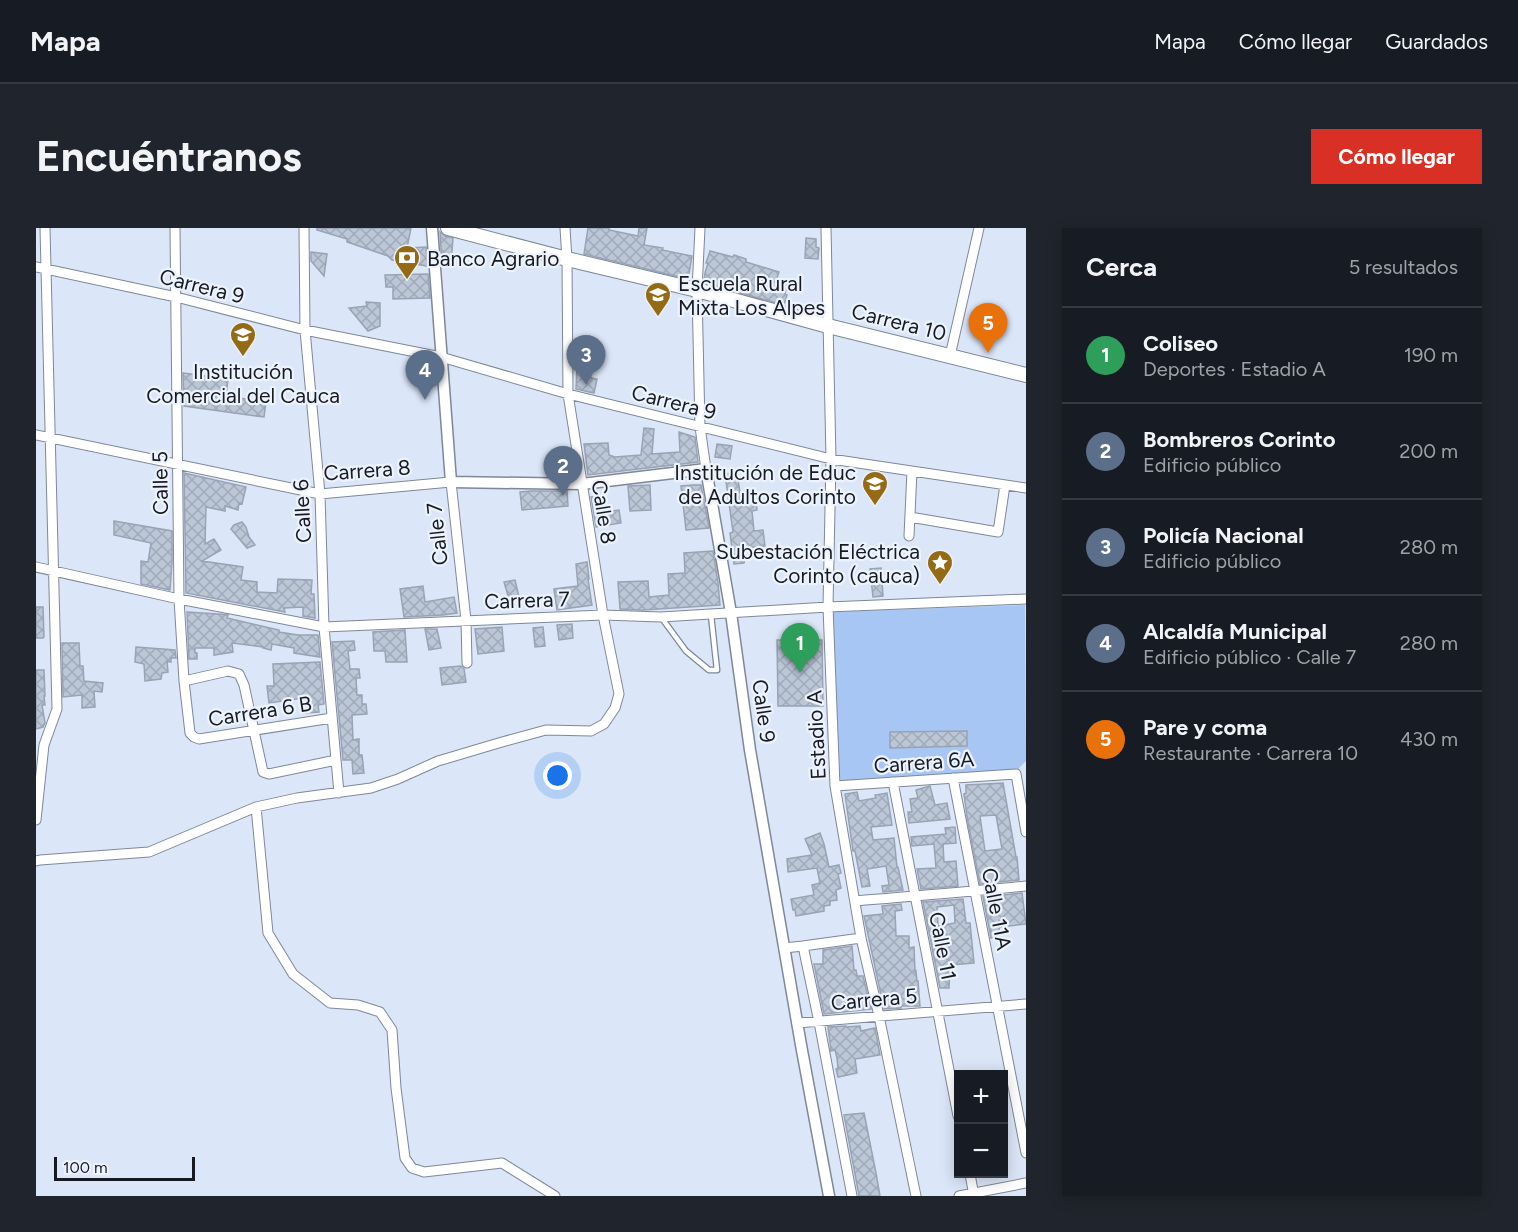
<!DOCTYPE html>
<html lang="es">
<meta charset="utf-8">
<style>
:root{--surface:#171b24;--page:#20242c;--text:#f1f3f6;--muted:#9ea1a6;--line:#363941;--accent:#d93025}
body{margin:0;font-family:Figtree,sans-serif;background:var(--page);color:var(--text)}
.controls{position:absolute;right:18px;bottom:18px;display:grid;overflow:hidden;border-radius:0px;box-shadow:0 3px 15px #0003}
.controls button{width:54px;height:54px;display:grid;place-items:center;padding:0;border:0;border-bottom:2px solid var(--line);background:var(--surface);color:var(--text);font:30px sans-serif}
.scale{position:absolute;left:18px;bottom:15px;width:141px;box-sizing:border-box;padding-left:6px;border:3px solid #171b21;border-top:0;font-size:16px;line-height:21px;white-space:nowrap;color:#171b21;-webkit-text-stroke:4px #ecf3fe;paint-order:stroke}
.you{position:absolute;left:522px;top:548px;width:21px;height:21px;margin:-15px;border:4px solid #fff;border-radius:50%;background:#1a73e8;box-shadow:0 0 0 9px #1a73e833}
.badge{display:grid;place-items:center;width:39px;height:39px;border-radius:50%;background:var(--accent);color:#fff;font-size:20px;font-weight:700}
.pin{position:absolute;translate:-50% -50px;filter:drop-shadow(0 2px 3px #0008)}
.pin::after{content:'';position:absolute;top:32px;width:21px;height:18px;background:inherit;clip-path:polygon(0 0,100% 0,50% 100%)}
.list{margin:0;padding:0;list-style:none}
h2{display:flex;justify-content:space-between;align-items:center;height:78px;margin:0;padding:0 24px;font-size:26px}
h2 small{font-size:20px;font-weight:400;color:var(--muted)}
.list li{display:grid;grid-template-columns:39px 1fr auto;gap:18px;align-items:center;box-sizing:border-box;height:96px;padding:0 24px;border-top:2px solid var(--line)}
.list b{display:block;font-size:22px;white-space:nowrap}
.list p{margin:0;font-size:20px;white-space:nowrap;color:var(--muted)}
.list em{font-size:20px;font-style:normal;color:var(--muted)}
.map{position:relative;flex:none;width:990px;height:968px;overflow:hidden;border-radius:0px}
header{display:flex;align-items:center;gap:36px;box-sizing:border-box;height:84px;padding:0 30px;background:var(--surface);border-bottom:2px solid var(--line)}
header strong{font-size:28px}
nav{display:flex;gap:33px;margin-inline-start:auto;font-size:21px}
.intro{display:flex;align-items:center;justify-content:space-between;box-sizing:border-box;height:144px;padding:0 36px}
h1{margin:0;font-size:42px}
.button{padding:15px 27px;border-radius:0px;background:var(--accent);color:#fff;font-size:21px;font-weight:700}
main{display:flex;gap:36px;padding:0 36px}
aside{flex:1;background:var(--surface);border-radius:0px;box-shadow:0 3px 15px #0003}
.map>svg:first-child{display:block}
.green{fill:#a8c6f3}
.building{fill:url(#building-cross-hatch);stroke:#98a3b4;stroke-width:1.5;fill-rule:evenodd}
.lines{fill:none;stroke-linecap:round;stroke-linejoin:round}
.service-casing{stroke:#7d8898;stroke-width:7}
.minor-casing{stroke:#7d8898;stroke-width:11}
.tertiary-casing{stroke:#7d8898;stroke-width:13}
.primary-casing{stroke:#7d8898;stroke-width:16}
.service{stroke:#fff;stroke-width:4.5}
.minor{stroke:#fff;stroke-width:9}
.tertiary{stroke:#fff;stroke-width:10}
.primary{stroke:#fff;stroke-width:14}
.labels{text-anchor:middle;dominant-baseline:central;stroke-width:4.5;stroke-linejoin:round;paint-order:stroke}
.poi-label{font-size:21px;fill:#171b21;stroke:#ecf3fe;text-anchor:start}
.street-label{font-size:21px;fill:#171b21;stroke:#ecf3fe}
</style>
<header>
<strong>Mapa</strong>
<nav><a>Mapa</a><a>Cómo llegar</a><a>Guardados</a></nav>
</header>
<div class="intro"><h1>Encuéntranos</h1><a class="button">Cómo llegar</a></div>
<main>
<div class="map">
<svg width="990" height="968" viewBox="0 0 990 968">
<defs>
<pattern id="building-cross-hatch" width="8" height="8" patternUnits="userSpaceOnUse" patternTransform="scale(1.5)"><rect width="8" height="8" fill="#bbc6d7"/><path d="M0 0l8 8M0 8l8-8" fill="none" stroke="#a0aab8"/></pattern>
</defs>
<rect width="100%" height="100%" fill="#dbe6f8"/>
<path class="green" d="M989,377L990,533L981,542L803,555L796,384Z"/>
<path class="building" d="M281,0H375L371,20L390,19L391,38L356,32L352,28L311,14V11L281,2Z
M552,0H573V2L602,8L603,0H611L608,17L627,20L626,22L656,28L652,51L548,26Z
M404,4L409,8L417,10L415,36H406Z
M770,10L780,11V19L783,20L782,31L769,30Z
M674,23L697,29L698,27L710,31V34L743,44L741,50L752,54L749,66L751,67L748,77L668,55L669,45L672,35H670Z
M275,24L291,26L288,48L275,33Z
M392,46L394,70L357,71V59H350L349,47Z
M330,74L344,75V98L332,103L313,80L331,78Z
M541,140H553L555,150L561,151L558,165L540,161Z
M147,145L192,151L190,168L230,174L228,189L148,178Z
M608,200L618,201L616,226L644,224L643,204L659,209L662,234L552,247L548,216L572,215L573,227L579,229L605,227Z
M681,216L696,218L694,231L679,229Z
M701,244L704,265L719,264L721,282L716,283L718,303L727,302L729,318L709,320L708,335L698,336L694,305L697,304L689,246Z
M148,245L210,259L206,276L203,275L202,282L189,278V283L170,279L169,316L178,311L185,322L166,333L207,339L205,352L221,354V364L241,365L242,351L276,352L275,366H278L279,390L267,388V379L248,380L249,384L150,365Z
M614,257L615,282L594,283L592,258Z
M657,257H665L673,300L650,302L645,258Z
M495,263H531L532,278L486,282L484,264Z
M566,268L568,284L583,282L585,295L560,299L555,269Z
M78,293L136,303V334L134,362L105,356V333L112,334L115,315L78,307Z
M206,294L210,299L213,309L219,317L211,320L195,301L198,297Z
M677,323L682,355L684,377L607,382L584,381L582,354L612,353L613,369L633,367L632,346L649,345L648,325Z
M551,334L553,351H552L556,377L521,382L518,361L542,358L540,336Z
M845,340L847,368L837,369L834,341Z
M479,352L483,369L473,371L468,354Z
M387,358L389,374L418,369L421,385L407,387L368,389L364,361Z
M0,379H7L8,409L7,410H0Z
M151,384L182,386L192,387L191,390L243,402V404L262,407H282L284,429L258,425V420L236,416L235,422L227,420V419L196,415L197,424L178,427V420H159V425H161V431H153Z
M536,396L537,410L523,412L521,397Z
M466,399L468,423L442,426L439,401Z
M507,399L509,418L499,419L497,400Z
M389,401H401L405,420L393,422Z
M369,402L371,434H350L349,423H338L337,404Z
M741,412H786L787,478H742Z
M318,413L319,422L312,423L314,441H323L324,450H320L321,467H326V476H330L331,486L316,487L317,512L323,511V527H326L328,545L317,546L316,532H307L296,414Z
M26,415H43L44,438H47L48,453L67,455L66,464L58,463L59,479L46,480V467L27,469Z
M100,419L139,422L140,430H135V434L131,433L132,444L126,445L125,451L109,453L108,436L99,434Z
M284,434L288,476L282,477L283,484L269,485L267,470L233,475L231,458H238L237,436Z
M425,438L428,441L430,454L406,457L404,440Z
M0,442H8L9,468H8L9,477H6L9,495L7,499L0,501Z
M931,503V518L854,520V504Z
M967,555L980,629H981L983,652L944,656L931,589L928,566L930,565V557ZM960,587L966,621L949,623L944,588Z
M894,558L899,577L911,575L914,591L873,595L872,584H876L874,571L882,570L880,562Z
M821,564L823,573L840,570L839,567L851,565L856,597L835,599L837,612L858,610L861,639H862L867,662L847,664L846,658L853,657L850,638L831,641L834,658L826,659L819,623H817L809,566Z
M919,599L920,615L907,616L908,634L920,633L922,658L885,661L881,641L900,640L898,616L876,618L875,609L910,606L909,600Z
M784,605L788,616L793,639L803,637L805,645L802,646L805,660L800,662L801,672L794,673V677L788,678V683L760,688L759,682H757L755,671L778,667L776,657L784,655L781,640L752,644L751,631L776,627L769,611Z
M986,665L990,696L963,699L964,708L955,710L947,669Z
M927,671L930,695H934L938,735L914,737L913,760H904L887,674ZM918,677L919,695L902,698L901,679Z
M865,676L866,682L859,683L860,708H873V720L878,719L879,744L880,743L881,753H882L884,778H865V780L848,781L828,688L847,686L846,678Z
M816,718L818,742H820L821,748H827L835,781L788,786L778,736H787V722Z
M810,798V799L824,798L825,803L839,800L844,827L819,831L821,845L802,849L800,841L802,840L801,830L799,822L795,823L792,799Z
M828,885L840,945L844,968H823L819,946L808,887Z"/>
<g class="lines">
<defs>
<path id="service" d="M625,389L650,423L673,442H681L675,387"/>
<path id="minor" d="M139,0L143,371L148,453L154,505L158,509L163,511L296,490
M268,0L269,102L284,266L288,399L303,565
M664,0L661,62L664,199L670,241
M790,0L795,231L792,379L799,558L825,710L843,788L880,968
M0,39L140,69L269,102L405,129L532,166L795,231L990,260
M914,128L943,0
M0,207L284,266L415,254L430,392L431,435
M874,289L962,304L969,257
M873,308L876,243
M0,339L143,371L288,399L567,387L625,389L792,379L990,371
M148,453L192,443L203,446L208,457L227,544L233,546L300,532
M917,550L990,925
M857,554L922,888
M799,558L980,546L990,604
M220,579L232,705L257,746L294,775L322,777L344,784L356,802L360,860L369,930L376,940L388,944L466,935L519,968
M0,592L8,517L21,481L9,0
M0,633L4,632L113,624L220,579L261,570L335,560L362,551L402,533L466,514L510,502L555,503L568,496L579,480L583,466L567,387L532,166L531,31L529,0
M819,673C876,668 933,664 990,658
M767,718L825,710
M748,720L767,718L783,794L816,968
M761,795L990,776
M934,946L938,968
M923,968L990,955"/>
<path id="tertiary" d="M396,0L415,254L546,256L670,241L695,385L714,522L765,817L793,968"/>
<path id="primary" d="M412,0L531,31L661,62L792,98L990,147"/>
</defs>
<use href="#service" class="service-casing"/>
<use href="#minor" class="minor-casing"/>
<use href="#tertiary" class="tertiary-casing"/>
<use href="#primary" class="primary-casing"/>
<use href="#service" class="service"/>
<use href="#minor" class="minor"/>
<use href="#tertiary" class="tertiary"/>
<use href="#primary" class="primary"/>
</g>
<defs>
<symbol id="bank-pin" viewBox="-11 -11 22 30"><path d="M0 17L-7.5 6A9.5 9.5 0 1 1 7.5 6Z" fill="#946a15" stroke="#ecf3fe"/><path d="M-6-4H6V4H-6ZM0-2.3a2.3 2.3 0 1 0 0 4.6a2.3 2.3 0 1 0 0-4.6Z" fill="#fff"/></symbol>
<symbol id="school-pin" viewBox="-11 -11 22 30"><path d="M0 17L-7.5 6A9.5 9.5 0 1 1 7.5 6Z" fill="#946a15" stroke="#ecf3fe"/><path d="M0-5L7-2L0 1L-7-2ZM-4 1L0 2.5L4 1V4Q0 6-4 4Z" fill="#fff"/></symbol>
<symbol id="sight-pin" viewBox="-11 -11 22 30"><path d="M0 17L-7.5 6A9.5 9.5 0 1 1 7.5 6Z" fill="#946a15" stroke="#ecf3fe"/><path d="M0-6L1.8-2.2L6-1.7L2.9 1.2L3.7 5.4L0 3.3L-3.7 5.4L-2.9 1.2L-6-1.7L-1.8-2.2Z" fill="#fff"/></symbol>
</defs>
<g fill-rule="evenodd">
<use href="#bank-pin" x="356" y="15" width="30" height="40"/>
<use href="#school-pin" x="607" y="52" width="30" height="40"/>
<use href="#school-pin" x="192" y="92" width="30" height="40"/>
<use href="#school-pin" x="824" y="241" width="30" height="40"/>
<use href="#sight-pin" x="889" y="320" width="30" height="40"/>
</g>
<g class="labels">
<g class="poi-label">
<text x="391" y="30">Banco Agrario</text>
<text x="642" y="55">Escuela Rural<tspan x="642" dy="24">Mixta Los Alpes</tspan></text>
<text x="207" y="143" text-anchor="middle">Institución<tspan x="207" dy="24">Comercial del Cauca</tspan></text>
<text x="820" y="244" text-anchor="end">Institución de Educ<tspan x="820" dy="24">de Adultos Corinto</tspan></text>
<text x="884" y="323" text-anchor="end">Subestación Eléctrica<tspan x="884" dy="24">Corinto (cauca)</tspan></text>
</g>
<g class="street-label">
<text transform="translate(166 58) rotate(14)">Carrera 9</text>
<text transform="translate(863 94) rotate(14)">Carrera 10</text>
<text transform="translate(638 174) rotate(14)">Carrera 9</text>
<text transform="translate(331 242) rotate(-4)">Carrera 8</text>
<text transform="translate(124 255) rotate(-91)">Calle 5</text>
<text transform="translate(266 283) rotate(-93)">Calle 6</text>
<text transform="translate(568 284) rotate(81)">Calle 8</text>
<text transform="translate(401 306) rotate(-96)">Calle 7</text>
<text transform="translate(491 372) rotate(-2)">Carrera 7</text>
<text transform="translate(224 483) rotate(-9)">Carrera 6 B</text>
<text transform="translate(728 483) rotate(82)">Calle 9</text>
<text transform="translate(780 507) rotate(-93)">Estadio A</text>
<text transform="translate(888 534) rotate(-4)">Carrera 6A</text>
<text transform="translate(961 681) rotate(79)">Calle 11A</text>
<text transform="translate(907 718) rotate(79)">Calle 11</text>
<text transform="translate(838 771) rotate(-5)">Carrera 5</text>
</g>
</g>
</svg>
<div class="controls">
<button>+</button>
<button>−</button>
</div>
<div class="scale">100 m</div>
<div class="you"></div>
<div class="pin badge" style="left:764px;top:445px;background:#2e9e5b">1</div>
<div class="pin badge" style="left:527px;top:268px;background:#5c6f8a">2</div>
<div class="pin badge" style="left:550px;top:157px;background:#5c6f8a">3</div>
<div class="pin badge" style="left:389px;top:172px;background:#5c6f8a">4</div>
<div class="pin badge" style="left:952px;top:125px;background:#e8710a">5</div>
</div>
<aside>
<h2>Cerca<small>5 resultados</small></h2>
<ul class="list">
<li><span class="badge" style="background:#2e9e5b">1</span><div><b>Coliseo</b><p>Deportes · Estadio A</p></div><em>190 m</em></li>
<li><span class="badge" style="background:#5c6f8a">2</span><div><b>Bombreros Corinto</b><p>Edificio público</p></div><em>200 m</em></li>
<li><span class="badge" style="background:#5c6f8a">3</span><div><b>Policía Nacional</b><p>Edificio público</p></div><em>280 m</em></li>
<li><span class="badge" style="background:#5c6f8a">4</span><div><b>Alcaldía Municipal</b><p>Edificio público · Calle 7</p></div><em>280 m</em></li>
<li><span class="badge" style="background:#e8710a">5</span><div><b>Pare y coma</b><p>Restaurante · Carrera 10</p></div><em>430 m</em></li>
</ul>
</aside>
</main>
